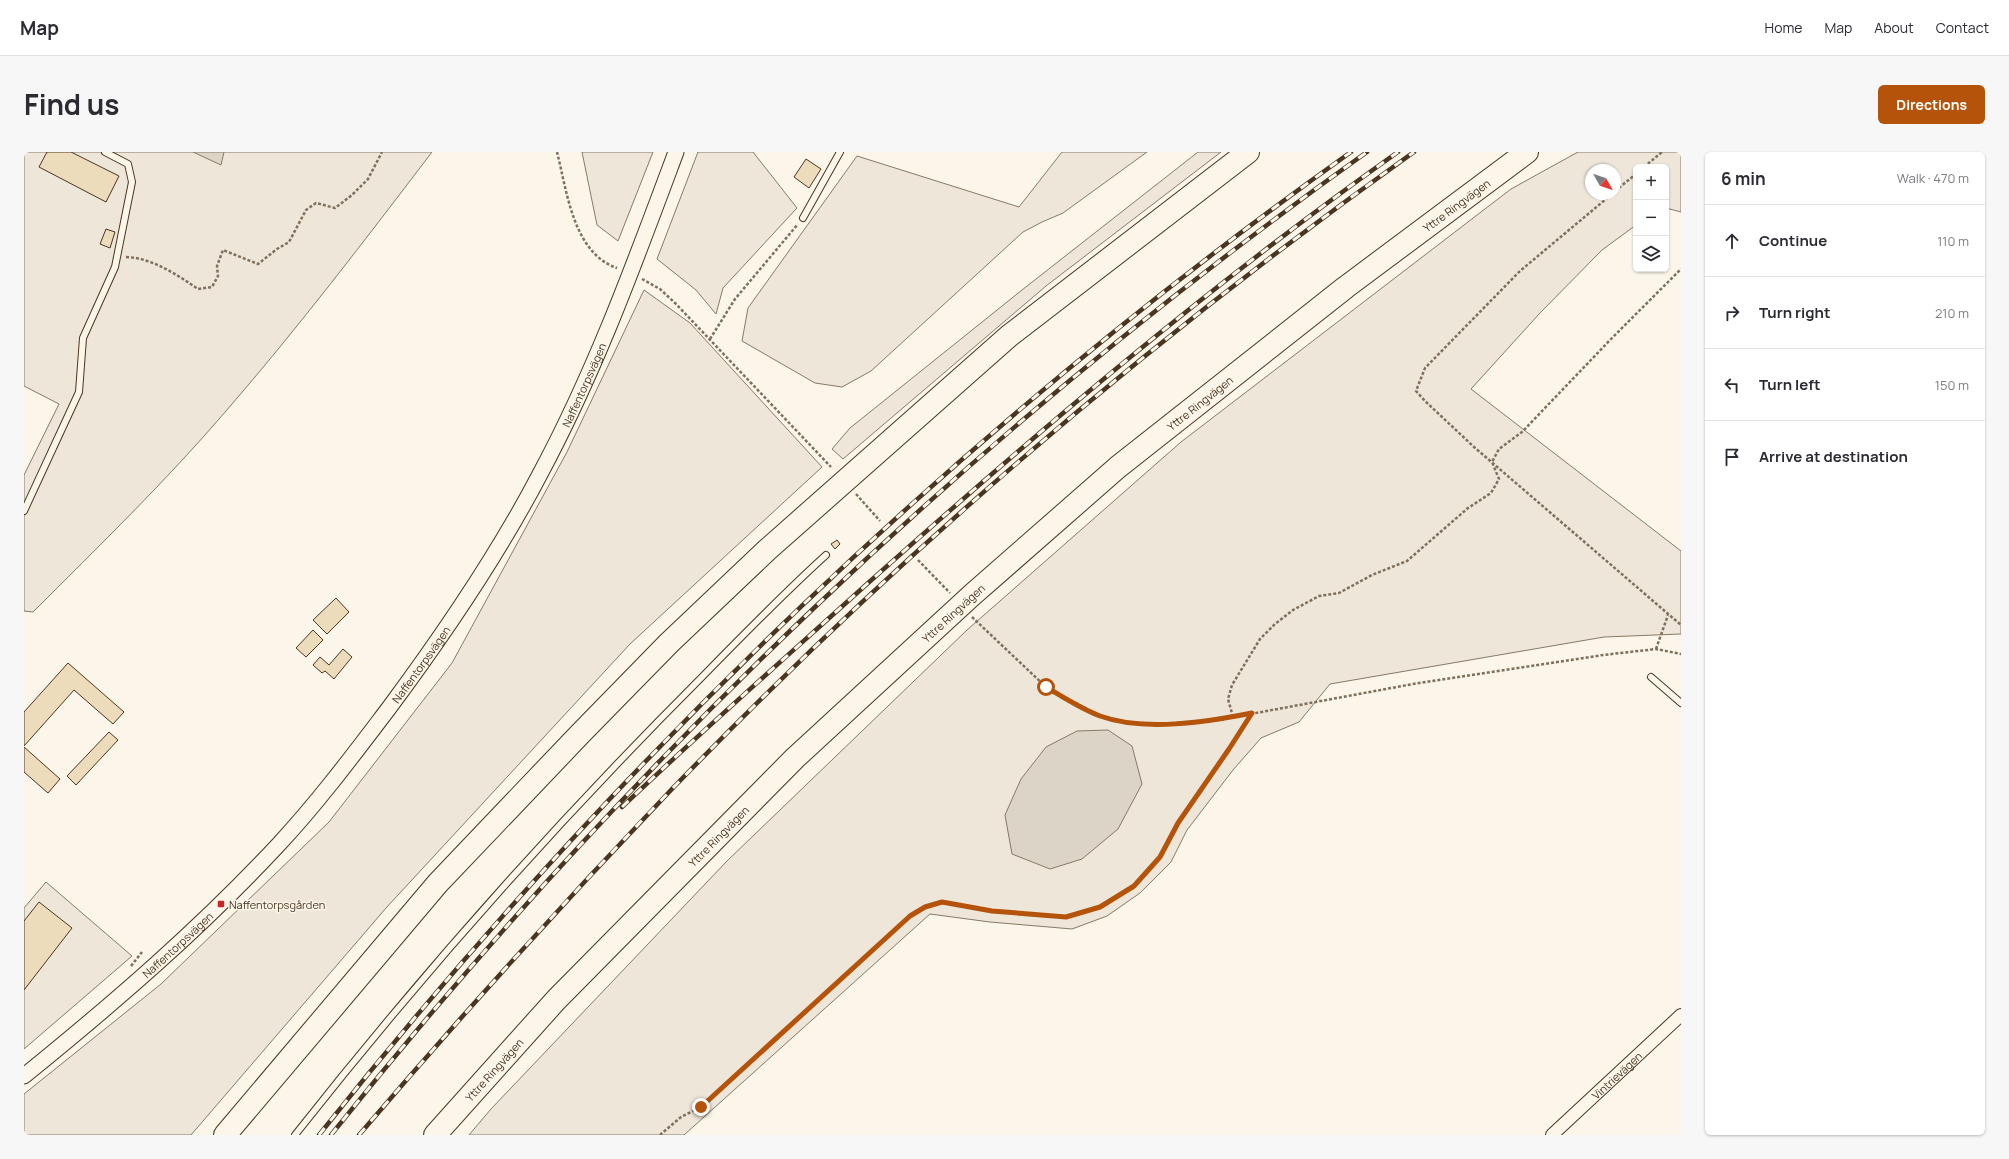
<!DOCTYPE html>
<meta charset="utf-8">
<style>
:root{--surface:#fff;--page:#f7f7f7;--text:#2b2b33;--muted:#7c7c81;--line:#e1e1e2;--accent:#b45309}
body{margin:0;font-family:Manrope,sans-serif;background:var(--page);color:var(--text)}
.controls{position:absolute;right:12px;top:12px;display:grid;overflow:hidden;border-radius:6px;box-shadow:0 1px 3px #0004}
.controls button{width:36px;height:36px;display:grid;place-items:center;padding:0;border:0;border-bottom:1px solid var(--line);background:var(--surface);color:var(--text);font:20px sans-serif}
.compass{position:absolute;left:1561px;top:12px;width:36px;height:36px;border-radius:50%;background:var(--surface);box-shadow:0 1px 3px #0004;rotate:130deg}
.stop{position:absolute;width:12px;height:12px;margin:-9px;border:3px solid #b45309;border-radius:50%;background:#fff}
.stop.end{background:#b45309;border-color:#fff;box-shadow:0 1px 4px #0008}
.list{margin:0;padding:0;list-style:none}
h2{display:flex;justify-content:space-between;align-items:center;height:52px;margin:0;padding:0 16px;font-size:17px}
h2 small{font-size:13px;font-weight:400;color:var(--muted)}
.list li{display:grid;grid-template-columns:26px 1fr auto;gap:12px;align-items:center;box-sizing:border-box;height:72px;padding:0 16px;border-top:1px solid var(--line)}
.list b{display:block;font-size:15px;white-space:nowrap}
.list em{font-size:13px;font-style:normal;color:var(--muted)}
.icon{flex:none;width:22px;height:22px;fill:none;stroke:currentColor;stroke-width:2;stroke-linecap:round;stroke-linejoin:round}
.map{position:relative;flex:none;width:1657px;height:983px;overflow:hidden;border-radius:6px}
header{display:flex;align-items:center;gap:24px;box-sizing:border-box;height:56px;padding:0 20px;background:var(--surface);border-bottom:1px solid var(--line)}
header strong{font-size:19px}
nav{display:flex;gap:22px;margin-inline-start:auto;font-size:14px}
.intro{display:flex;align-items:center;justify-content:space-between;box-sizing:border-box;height:96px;padding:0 24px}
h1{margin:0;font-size:28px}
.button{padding:10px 18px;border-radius:6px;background:var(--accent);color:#fff;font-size:14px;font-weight:700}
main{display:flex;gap:24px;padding:0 24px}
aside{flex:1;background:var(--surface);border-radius:6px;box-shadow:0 1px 3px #0004}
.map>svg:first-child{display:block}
.green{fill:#ede6d9;stroke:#887966;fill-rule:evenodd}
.water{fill:#dcd4c6;stroke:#887966}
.building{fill:#ecdcbc;stroke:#4a3520}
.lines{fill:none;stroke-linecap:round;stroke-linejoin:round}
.service-casing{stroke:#4a3520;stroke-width:8}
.minor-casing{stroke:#4a3520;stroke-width:14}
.tertiary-casing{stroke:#4a3520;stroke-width:17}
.motorway-casing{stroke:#4a3520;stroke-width:24}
.path{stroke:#7f6f5c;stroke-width:2.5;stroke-dasharray:3 2;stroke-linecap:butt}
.service{stroke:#fbf6e9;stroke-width:6}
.minor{stroke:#fbf6e9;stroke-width:12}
.tertiary{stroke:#fbf6e9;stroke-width:15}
.motorway{stroke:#fbf6e9;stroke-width:22}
.rail-casing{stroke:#4a3520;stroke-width:4.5}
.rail{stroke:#fbf6e9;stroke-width:3;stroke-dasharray:9;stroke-linecap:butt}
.route{stroke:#b45309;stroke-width:5}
.poi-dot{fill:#c62828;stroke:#fbf6e9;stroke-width:1.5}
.labels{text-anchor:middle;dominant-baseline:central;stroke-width:3;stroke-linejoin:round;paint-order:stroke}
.street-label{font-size:11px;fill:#4a3520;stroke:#fbf6e9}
.poi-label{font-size:11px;fill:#4a3520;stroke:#fbf6e9;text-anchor:start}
</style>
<header>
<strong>Map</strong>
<nav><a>Home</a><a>Map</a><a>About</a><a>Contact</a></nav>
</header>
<div class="intro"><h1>Find us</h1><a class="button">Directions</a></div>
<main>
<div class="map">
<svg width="1657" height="983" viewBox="0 0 1657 983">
<rect width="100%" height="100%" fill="#fbf6e9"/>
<path class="green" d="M0,0H408C341,88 274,176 202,259C142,329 75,394 9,460L0,459V323L35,252L0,234Z
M558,0H629L594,89L573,73Z
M674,0H729L773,56L699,136L692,162L672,138L633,107Z
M1038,0H1123L1039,61L1018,70L999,80L847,219L818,235L791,231L718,189L724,156L833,4L995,55Z
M1174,0H1197L1022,134L819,307L808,297L826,276L998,138Z
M1554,0H1657V60L1642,56V15H1612V73L1578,98L1516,161L1447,237L1657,399V482L1580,485L1306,532L1275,570L1237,586L1209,618L1163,678L1147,710L1116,741L1083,764L1048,777L966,770L906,762L660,983H445L467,957L703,709L943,478L1157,290L1487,37ZM1567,18H1591V42H1567Z
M620,138L666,171L798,315L606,492L362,756L167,983H0V942L137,832L305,670L428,511L543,300Z
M22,730L108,804L0,897V756Z"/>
<path class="water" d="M169,0H200L197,13Z
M1084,578L1108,594L1118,632L1094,677L1058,707L1026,717L988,702L981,663L997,627L1022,595L1053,579Z"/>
<path class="building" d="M23,0H47L95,24L82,50L15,15Z
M782,7L797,17L785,36L770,25Z
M82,77L91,80L86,96L76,92Z
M813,388L816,392L811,397L807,392Z
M312,446L325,460L303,482L289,468Z
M289,478L299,488L282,505L272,496Z
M319,497L328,505L310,527L301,519L298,521L289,513L296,505L305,513Z
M44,511L100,560L89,572L50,538L0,594V560Z
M85,580L94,588L52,633L43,624Z
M0,595L36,627L24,641L0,620Z
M15,750L48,776L0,838V769Z"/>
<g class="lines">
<defs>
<path id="service" d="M779,66L816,0
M0,359L55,240L59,186L91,115L108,30L104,12L81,0
M1627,525L1657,551
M271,983C398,822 533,670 678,525C718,484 759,442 802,403"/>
<g id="minor">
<path id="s1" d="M1528,983L1657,863"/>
</g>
<g id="tertiary">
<path id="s2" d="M0,924C90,851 177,776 256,691C295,649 330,602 365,556C420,482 472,406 515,324C571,220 611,110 652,0"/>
</g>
<g id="motorway">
<path d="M201,983L414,731L556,582L645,491L743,398L985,184L1224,0"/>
<path id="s3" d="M411,983L532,848L771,606L948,443L1094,315L1322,135L1503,0"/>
</g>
</defs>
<use href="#service" class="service-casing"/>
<use href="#minor" class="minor-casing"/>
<use href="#tertiary" class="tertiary-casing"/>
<use href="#motorway" class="motorway-casing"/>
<path class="path" d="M533,0C543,39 549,101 593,116
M1620,15L1638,0
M1591,39L1612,22
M1588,42L1496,119L1401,216L1392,239L1401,249L1450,295L1657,473
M102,105C128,106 152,122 174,137L188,135L194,124L193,114L199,98L234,112L253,97L265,90L282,58L292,51L311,56L328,43L344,27L358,0
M618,127L636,137L652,152L807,315
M686,187L711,147L774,72
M832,342L856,369
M894,408L926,441
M948,465L1022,535L1076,564L1101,570L1136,572L1194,568L1389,532L1579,503L1632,497L1657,502
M1632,497L1644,463
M1209,565L1204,547L1208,533L1236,487L1251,472L1269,458L1295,444L1315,441L1348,423L1383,409L1444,356L1467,341L1475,327L1468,310L1475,297L1498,280L1587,187L1657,117
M107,814L118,800
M636,983L657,965L677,955L885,764L901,755L918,750L968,759L1042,765L1076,755L1110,734L1136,705L1154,671L1205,597L1228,561"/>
<use href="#service" class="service"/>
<use href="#minor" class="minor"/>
<use href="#tertiary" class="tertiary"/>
<use href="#motorway" class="motorway"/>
<defs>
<path id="rail" d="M598,655C678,579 761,506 843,432C1013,280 1187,132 1374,0
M295,983C591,610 939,276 1327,0
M307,983C605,610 953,277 1343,0
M335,983C436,865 540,750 647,638C874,403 1124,189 1390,0"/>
</defs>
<use href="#rail" class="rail-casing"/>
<use href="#rail" class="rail"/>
</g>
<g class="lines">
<path class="route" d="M677,955L886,764L901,755L918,750L968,759L1042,765L1076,755L1110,734L1136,705L1154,671L1205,597L1228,561C1183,570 1120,580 1076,564C1057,557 1039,545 1022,535"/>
</g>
<rect class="poi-dot" x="193" y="748" width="8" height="8" rx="2"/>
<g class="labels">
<g class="street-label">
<text stroke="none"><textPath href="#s3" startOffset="1384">Yttre Ringvägen</textPath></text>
<text stroke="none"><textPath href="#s2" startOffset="898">Naffentorpsvägen</textPath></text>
<text stroke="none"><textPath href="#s3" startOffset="1060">Yttre Ringvägen</textPath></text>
<text stroke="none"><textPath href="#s3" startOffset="736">Yttre Ringvägen</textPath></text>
<text stroke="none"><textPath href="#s2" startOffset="574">Naffentorpsvägen</textPath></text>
<text stroke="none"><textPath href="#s3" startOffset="412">Yttre Ringvägen</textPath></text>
<text stroke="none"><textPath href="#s2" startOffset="202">Naffentorpsvägen</textPath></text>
<text stroke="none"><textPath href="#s3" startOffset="88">Yttre Ringvägen</textPath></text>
<text stroke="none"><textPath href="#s1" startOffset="88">Vintrievägen</textPath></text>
</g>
<g class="poi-label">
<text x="205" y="752">Naffentorpsgården</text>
</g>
</g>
</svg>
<div class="controls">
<button>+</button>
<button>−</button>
<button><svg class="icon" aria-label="layers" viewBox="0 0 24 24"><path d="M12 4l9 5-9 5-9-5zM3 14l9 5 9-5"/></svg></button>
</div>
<svg class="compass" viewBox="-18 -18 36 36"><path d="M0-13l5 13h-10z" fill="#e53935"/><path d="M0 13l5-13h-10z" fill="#7c7c81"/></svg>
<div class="stop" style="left:1022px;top:535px"></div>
<div class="stop end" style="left:677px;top:955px"></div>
</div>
<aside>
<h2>6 min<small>Walk · 470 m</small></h2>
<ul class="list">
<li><svg class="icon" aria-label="ahead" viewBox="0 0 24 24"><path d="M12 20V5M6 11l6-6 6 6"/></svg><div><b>Continue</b></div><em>110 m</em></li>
<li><svg class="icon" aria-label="right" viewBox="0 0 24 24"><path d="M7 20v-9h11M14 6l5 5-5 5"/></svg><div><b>Turn right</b></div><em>210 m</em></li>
<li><svg class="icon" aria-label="left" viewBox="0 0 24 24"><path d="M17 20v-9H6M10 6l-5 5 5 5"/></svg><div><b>Turn left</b></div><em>150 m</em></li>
<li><svg class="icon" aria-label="arrive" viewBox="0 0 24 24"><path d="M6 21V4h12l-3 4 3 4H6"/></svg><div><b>Arrive at destination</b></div></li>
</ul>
</aside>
</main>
